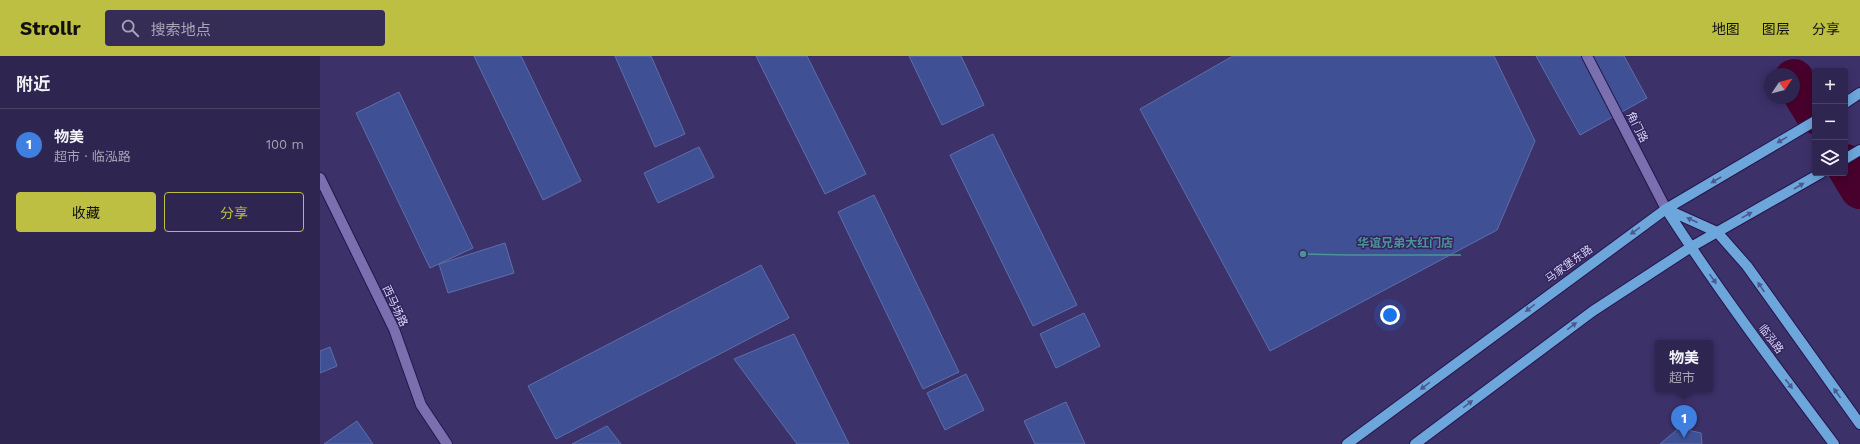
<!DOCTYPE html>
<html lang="zh">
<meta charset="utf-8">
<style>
:root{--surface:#2e2550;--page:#362d57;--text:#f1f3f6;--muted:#a7a5b7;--line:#494267;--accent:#bdbf43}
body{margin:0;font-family:"Work Sans","Noto Sans SC",sans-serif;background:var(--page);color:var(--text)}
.controls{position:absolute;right:12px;top:12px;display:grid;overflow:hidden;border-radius:4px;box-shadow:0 2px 10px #0003}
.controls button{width:36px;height:36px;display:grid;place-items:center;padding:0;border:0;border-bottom:1px solid var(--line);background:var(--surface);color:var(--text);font:20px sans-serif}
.compass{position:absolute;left:1444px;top:12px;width:36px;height:36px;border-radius:50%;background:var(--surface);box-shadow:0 2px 10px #0003;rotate:55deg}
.you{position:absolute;left:1070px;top:259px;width:14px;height:14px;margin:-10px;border:3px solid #fff;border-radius:50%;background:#1a73e8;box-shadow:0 0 0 6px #1a73e833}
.badge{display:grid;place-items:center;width:26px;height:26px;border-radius:50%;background:var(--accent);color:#fff;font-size:13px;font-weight:700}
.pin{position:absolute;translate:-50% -33px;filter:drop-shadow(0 1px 2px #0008)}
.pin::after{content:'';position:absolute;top:21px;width:14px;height:12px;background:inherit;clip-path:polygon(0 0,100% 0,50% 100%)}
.popup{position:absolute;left:1335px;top:284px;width:58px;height:52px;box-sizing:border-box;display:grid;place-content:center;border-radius:4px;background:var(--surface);filter:drop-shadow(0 1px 3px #0005);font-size:13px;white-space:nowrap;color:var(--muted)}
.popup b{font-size:15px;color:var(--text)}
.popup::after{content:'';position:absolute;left:50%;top:100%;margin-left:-8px;border:8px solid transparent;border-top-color:var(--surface)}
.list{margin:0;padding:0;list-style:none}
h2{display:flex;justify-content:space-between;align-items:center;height:52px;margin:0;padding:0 16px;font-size:17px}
h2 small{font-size:13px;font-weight:400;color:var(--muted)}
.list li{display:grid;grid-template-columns:26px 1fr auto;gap:12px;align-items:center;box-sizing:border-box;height:72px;padding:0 16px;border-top:1px solid var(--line)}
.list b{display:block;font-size:15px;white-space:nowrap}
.list p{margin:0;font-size:13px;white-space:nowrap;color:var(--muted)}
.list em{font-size:13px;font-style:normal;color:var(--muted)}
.actions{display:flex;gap:8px;padding:12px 16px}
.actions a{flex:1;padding:9px 0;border:1px solid var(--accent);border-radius:4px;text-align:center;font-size:14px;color:var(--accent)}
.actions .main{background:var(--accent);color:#111}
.icon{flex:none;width:22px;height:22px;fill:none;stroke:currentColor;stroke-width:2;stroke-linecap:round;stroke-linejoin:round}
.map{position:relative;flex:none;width:1540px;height:388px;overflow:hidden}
header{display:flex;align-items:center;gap:24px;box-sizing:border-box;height:56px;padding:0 20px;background:var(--accent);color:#111}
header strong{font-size:19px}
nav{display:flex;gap:22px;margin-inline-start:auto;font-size:14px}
.search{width:280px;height:36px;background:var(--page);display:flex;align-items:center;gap:10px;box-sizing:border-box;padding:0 14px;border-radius:4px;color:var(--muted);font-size:15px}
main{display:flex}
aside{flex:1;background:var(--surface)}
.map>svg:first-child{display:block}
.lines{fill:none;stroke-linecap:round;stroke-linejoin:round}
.river{stroke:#48002c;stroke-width:40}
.building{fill:#3f5094;stroke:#5d6faa}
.minor-casing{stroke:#25164d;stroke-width:12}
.major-casing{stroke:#25164d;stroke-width:12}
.minor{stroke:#7a70af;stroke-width:10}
.major{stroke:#6da6db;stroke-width:10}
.oneway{fill:#4a5990}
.labels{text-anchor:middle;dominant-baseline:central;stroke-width:3;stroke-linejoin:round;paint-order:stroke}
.street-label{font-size:11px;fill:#dad6f9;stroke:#33265e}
.leader{fill:none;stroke:#4c9398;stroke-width:1.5}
.callout-dot{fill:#4c9398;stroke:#33265e;stroke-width:1.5}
.callout-label{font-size:12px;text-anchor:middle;font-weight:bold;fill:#4c9398;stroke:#33265e;stroke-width:3;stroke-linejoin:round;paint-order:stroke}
</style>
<header>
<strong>Strollr</strong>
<div class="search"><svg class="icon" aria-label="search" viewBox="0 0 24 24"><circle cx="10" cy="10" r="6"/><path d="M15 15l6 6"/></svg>搜索地点</div>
<nav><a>地图</a><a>图层</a><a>分享</a></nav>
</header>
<main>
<aside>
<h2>附近<small></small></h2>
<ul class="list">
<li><span class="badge" style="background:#3f7fe0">1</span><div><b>物美</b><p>超市 · 临泓路</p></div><em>100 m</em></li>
</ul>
<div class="actions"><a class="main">收藏</a><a>分享</a></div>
</aside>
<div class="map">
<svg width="1540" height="388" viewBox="0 0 1540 388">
<rect width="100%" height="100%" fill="#3d316a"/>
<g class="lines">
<path class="river" d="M1474,23L1495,58
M1525,108L1540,133"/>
</g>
<path class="building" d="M154,0H201L261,125L223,144Z
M295,0H331L365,78L335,91Z
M436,0H487L546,118L505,138Z
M589,0H641L664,49L622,69Z
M913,0H1174L1215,85L1177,174L950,295L820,53Z
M1216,0H1304L1327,42L1260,79Z
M79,36L153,192L110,212L36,57Z
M673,78L757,249L713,270L630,99Z
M379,91L394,121L338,147L324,117Z
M554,139L639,316L603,333L518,156Z
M185,187L194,217L128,237L119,208Z
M441,209L469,262L236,383L208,330Z
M764,257L780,290L736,312L720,278Z
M474,278L529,388H477L414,303Z
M10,291L17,310L0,317V295Z
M646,318L664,354L625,374L607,337Z
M746,346L765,388H715L704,365Z
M37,365L53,388H4Z
M287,370L301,388H252Z
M1359,372L1381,377L1382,388H1340Z"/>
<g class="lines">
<defs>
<path id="minor" d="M1267,0L1346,153
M0,122L74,273L101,349L127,388"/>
<path id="major" d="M1525,47L1540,37
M1525,103L1540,94
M1346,153L1397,176L1427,210L1540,368
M1346,153C1398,234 1456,311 1514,388
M1027,388L1346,153L1495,65
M1095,388L1273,255L1371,191L1501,117"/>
</defs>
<use href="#minor" class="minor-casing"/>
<use href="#major" class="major-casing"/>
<use href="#minor" class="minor"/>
<use href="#major" class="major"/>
</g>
<defs><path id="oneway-solid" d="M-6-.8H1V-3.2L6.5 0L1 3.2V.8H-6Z"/></defs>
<g class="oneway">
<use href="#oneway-solid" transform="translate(1462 84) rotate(149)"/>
<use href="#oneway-solid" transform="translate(1396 124) rotate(150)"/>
<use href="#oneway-solid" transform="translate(1479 130) rotate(-30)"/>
<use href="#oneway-solid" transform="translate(1427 159) rotate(-29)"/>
<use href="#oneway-solid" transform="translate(1372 164) rotate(-155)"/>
<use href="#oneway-solid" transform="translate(1315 175) rotate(144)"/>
<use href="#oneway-solid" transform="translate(1393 223) rotate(55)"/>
<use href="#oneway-solid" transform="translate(1441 231) rotate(-124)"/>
<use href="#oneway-solid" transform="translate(1210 252) rotate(143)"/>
<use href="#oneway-solid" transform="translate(1252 270) rotate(-37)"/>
<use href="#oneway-solid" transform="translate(1469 328) rotate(53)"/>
<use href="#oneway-solid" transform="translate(1105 330) rotate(143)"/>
<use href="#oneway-solid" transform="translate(1517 337) rotate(-126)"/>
<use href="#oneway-solid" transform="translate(1148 348) rotate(-37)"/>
</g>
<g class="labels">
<g class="street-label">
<text transform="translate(1317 71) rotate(63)">角门路</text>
<text transform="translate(1249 208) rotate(-36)">马家堡东路</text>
<text transform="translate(75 250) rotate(65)">西马场路</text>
<text transform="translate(1451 283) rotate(53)">临泓路</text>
</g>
</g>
<path class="leader" d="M983 198L1029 199H1141"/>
<circle class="callout-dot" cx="983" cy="198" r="4"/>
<g class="callout-label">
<text x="1085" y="191">华谊兄弟大红门店</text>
</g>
</svg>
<div class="controls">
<button>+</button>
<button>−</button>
<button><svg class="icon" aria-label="layers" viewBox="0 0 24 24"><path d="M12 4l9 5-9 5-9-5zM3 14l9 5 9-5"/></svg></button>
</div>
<svg class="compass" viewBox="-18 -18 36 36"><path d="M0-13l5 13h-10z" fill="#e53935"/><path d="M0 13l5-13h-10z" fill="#a7a5b7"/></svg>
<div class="you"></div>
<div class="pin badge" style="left:1364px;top:382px;background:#3f7fe0">1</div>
<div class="popup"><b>物美</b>超市</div>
</div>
</main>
